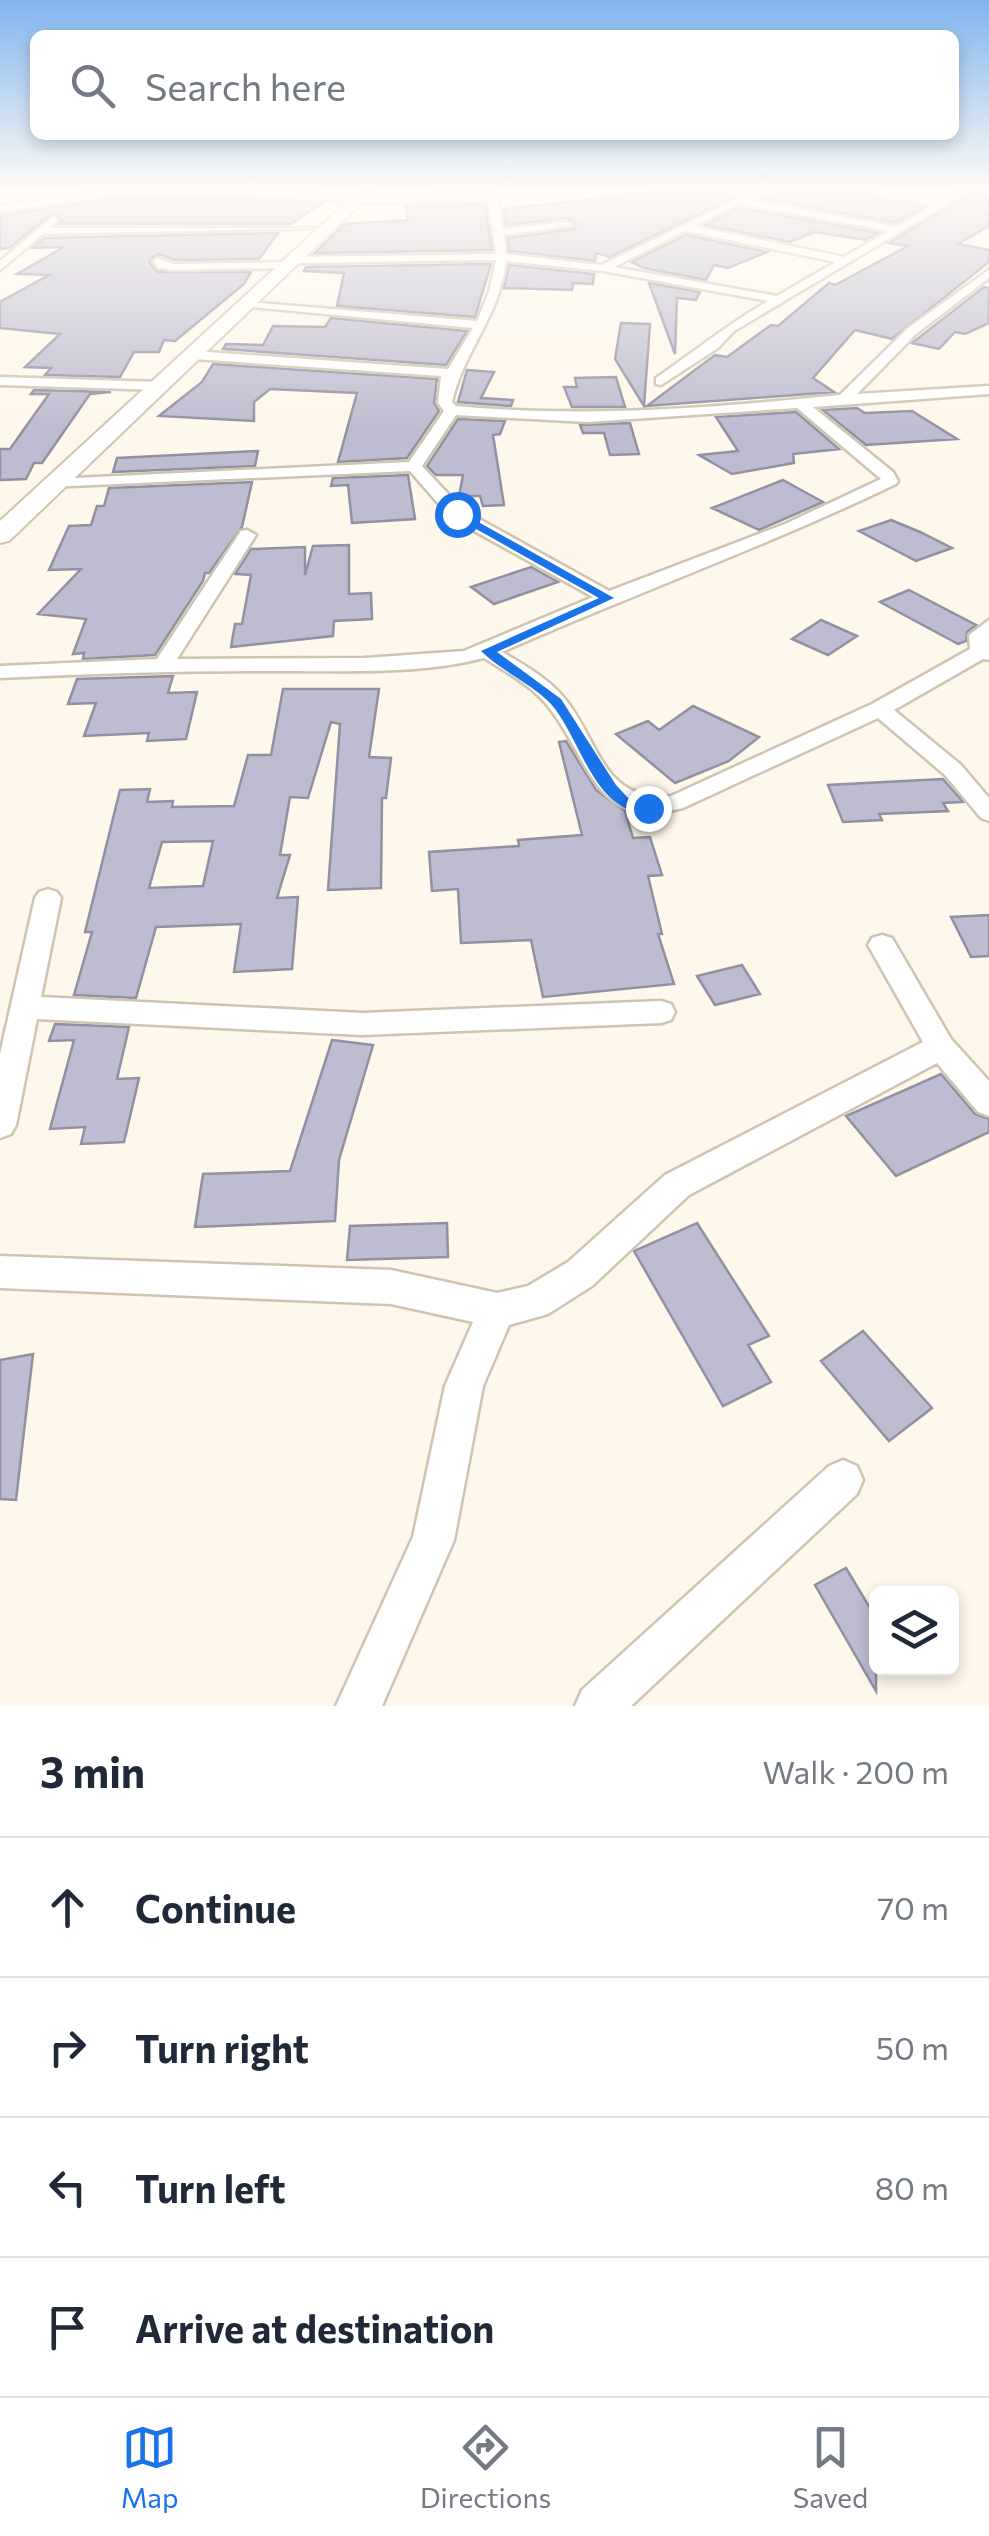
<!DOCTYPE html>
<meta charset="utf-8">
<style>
:root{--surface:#fff;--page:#f6f6f7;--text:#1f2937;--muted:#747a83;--line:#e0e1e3;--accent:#1a73e8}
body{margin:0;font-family:Commissioner,sans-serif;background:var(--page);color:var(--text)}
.controls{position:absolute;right:30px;bottom:30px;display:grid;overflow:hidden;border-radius:15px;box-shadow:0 5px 15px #0003}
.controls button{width:90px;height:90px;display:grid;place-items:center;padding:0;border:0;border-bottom:2px solid var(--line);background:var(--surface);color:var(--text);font:50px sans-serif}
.stop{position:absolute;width:30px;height:30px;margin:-22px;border:8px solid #1a73e8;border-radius:50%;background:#fff}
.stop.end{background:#1a73e8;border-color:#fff;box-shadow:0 2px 10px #0008}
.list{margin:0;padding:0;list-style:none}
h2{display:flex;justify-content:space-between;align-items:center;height:130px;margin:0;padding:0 40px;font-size:42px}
h2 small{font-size:32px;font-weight:400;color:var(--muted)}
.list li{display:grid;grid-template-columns:65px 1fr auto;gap:30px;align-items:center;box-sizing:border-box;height:140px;padding:0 40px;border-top:2px solid var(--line)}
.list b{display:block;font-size:38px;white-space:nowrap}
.list em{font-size:32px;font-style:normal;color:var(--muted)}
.icon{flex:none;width:55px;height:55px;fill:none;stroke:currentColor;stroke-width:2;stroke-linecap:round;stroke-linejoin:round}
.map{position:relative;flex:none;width:989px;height:1706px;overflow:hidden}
.search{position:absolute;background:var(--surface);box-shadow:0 5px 15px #0003;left:30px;right:30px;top:30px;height:110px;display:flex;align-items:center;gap:25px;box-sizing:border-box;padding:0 35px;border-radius:15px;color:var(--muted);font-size:38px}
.sheet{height:690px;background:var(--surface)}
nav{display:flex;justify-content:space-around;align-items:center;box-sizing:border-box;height:140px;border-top:2px solid var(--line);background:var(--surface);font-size:28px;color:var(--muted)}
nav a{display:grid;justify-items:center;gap:5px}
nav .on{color:var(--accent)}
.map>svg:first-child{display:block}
.building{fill:#bebcd0;stroke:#9290a3;stroke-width:2.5;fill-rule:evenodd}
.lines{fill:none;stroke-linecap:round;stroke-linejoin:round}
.minor-casing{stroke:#cfc4b1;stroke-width:5}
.secondary-casing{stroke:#cfc4b1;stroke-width:4}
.minor{fill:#fff;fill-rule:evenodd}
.secondary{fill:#fff;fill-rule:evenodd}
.route{fill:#1a73e8}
</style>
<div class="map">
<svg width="989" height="1706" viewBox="0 0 989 1706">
<rect width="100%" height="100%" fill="#fef7eb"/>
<path class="building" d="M663,191H747L610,257L596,253L595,261L509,251L508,238L574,229L577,224L568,218L506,225L504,209Z
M772,191H856L924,207L896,223L762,198Z
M973,191H989V226L958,244L989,250V262L892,339L855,330L813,378L834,392L647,406L715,355L727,357L771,325L778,326L829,283L835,285L908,246L889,243Z
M122,197L279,200L321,204L291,224H59L62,220L53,213L9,248L0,249V216Z
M485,204L492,250L315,253L345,224L408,220L405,206Z
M740,207L741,208L878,233L866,240L814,232L790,242L705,225Z
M278,233L259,259L175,260L159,254L151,258L150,263L158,272H251L244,284L175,341L164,340L159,352H134L120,377L45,375L51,368L25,367L60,334L0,328V302L49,275L17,274L64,247L32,248L44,238Z
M686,235L767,252L728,268L714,265L706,280L644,268L631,262Z
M491,264L475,317L337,306L344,273L304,271L306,267Z
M509,265L594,274L593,284L573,283L572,290L504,288Z
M649,283L700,292L696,300L677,298L675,354Z
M984,287L989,288V323L965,334L955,332L939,349L912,343Z
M331,318L467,331L446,365L223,349L226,344L263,345L273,326L325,327Z
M621,323L650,324L644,406L615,359Z
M213,364L437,379L434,403L439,411L407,458L338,462L357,393L270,389L254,402V421L159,416L202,382Z
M467,370L494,372L481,398L513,400L511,406L458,402Z
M616,377L625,407H572L564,387H577L575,378Z
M34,390L111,392L90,394L42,463H34L26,479L0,480V449H10L49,394H31Z
M857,408L865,413L912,411L957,439L866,445L823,410Z
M796,412L839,449L793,454L794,463L732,474L699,455L738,451L716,417Z
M458,419L505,421L500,434L493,435L504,505L483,506L480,496H459L463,475H436L427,466Z
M630,423L639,454L610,455L604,433H583L580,425Z
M258,451L255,466L113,472L117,458Z
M408,475L415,519L352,523L348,485L331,486L333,478Z
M783,480L823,502L759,530L712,508Z
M252,482L242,527L209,573H205L203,581L155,655L83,659L84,653L73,654L86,619L38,614L81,569L49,570L69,526L91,525L97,506H104L109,488Z
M891,520L920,532L952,548L916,561L859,531Z
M349,545V594L371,593L372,619L334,621L333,636L231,647L235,624H242L251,575L235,574L251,549L305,547V575L313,546Z
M531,567L558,582L494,604L471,587Z
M909,590L976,625L967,632L966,641L958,644L880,602Z
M821,620L857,636L828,655L792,639Z
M173,676L168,693L197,692L186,739L147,741L149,733L84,736L96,703L68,704L77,679Z
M283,689H379L369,757L391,758L386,798H382L381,888L328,890L340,724L331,722L308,798L290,797L280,855H290L277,898L298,897L292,969L234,972L241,924L156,927L136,998L74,995L92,932H85L120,790L150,789L147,802L173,801L172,807L234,806L248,755H271ZM213,841L203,886L149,888L162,842Z
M693,706L759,737L729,761L675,783L616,734L648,721L659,730Z
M566,741L596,790L625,811L633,838L650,837L662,875L648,876L662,934H658L674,984L543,997L531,940L461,943L458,889L432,891L429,852L519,846L518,840L582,835L559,742Z
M943,779L963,802L943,803L948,811L879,814L882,820L843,822L828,785Z
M989,915V956L971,957L951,917Z
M742,965L760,994L715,1005L697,976Z
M55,1024L129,1027L117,1079L139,1078L124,1142L81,1144L85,1127L50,1129L74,1040L49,1041Z
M332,1040L373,1045L339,1160L335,1221L195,1227L203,1174L290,1171Z
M941,1074L975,1114L989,1119V1132L896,1176L846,1116Z
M447,1223L448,1257L347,1260L350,1226Z
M697,1223L769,1336L748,1345L771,1382L723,1406L634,1251Z
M863,1331L932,1408L889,1441L821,1361Z
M33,1354L16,1500L0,1499V1360Z
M846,1568L876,1618V1691L815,1585Z"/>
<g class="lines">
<defs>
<path id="minor" d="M101,191H288L358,197L497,191L503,229L568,222L573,225L504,235L506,254L601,265L756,191H769L750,200L897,227L934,205L860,191L941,201L958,191H969L734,331L718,348L661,385L656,384V378C694,352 728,324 768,301L603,271L506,261C500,316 464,350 452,402L456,406C585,418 712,408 840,395L908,328L989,270V278L916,334L857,394L989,386V394L813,407L893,472L898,481L896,484C767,546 633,594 502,652C524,665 548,678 565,699C600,742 602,802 671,796L872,704L970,649L969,635L989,620V660L983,659L894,710L961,765L989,798V821L981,818L945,775L878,718L683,808C596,831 591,763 551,710C534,687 508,673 484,658C414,676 334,670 262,671C174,671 87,674 0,678V666L157,659L241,531L247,530L256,535L177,659L365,658L464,651L593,597L451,518L410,471L49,487L47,484L55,479L409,462L444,411L438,403L441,376L194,359L187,355L194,351L448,369L473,328L241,306L247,302L477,321L489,292L496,260L295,263L291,268L174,270L158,268L153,261L158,258L174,264L292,262L296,257L496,254L488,200L358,203L279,196L122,193L0,212V206ZM740,203L742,204L889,231L844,257L694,226ZM685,231L836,262L777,296L614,267ZM797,408L881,479L785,524L609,591L463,510L422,466L456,415L587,422Z
M53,217L58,220L50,228H334L43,234L0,270V261Z
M0,377L160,382L167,386L160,390L0,385Z
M48,889L57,892L61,898L41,997L362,1013L661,1001L671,1004L675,1012L671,1020L661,1023L362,1035L37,1019L16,1125L11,1134L0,1138V1054L35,898L39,892Z
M882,935L892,938L951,1039L989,1081V1116L978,1112L937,1063L689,1195L592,1286L548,1314L509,1325L483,1386L454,1540L382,1706H336L413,1537L445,1386L473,1322L391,1304L0,1288V1256L391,1270L497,1293L528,1286L568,1262L665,1175L923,1042L868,945L872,938Z
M843,1460L857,1466L863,1480L857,1494L631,1706H575L582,1690L829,1466Z"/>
<path id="secondary" d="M359,191H374L9,541L0,543V521Z"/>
</defs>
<use href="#minor" class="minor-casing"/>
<use href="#secondary" class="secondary-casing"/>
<use href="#minor" class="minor"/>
<use href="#secondary" class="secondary"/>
</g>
<linearGradient id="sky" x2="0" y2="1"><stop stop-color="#81b5ee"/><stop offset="0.44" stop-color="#fffbf6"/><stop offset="1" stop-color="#fffbf6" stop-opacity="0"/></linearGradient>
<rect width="989" height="430" fill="url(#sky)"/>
<path class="route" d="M457,510L614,598L497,652L561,699L616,785L630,800L654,805V812C595,820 582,739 551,704C531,683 501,671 481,651L599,598L453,516Z"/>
</svg>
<div class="controls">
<button><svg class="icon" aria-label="layers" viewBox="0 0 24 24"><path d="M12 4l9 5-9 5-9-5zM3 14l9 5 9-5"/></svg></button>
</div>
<div class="stop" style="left:457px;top:514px"></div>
<div class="stop end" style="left:648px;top:808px"></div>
<div class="search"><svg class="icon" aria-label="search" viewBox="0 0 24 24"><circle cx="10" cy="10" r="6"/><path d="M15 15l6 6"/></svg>Search here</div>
</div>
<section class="sheet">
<h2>3 min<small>Walk · 200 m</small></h2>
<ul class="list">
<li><svg class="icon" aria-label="ahead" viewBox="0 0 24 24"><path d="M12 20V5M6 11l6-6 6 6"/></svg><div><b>Continue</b></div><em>70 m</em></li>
<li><svg class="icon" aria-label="right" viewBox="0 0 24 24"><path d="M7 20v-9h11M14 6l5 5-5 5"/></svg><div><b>Turn right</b></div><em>50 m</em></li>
<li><svg class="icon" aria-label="left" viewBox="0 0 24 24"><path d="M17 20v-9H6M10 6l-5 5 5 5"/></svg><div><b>Turn left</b></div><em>80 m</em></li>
<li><svg class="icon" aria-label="arrive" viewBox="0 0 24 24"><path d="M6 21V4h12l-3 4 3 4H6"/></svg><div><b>Arrive at destination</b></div></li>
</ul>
</section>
<nav>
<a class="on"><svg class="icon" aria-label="map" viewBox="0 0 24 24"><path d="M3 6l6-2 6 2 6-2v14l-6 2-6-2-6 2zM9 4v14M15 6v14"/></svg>Map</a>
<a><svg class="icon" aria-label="directions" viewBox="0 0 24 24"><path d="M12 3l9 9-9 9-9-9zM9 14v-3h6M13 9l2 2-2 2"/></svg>Directions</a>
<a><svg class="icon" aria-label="saved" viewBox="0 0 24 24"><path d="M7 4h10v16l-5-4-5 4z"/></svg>Saved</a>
</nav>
